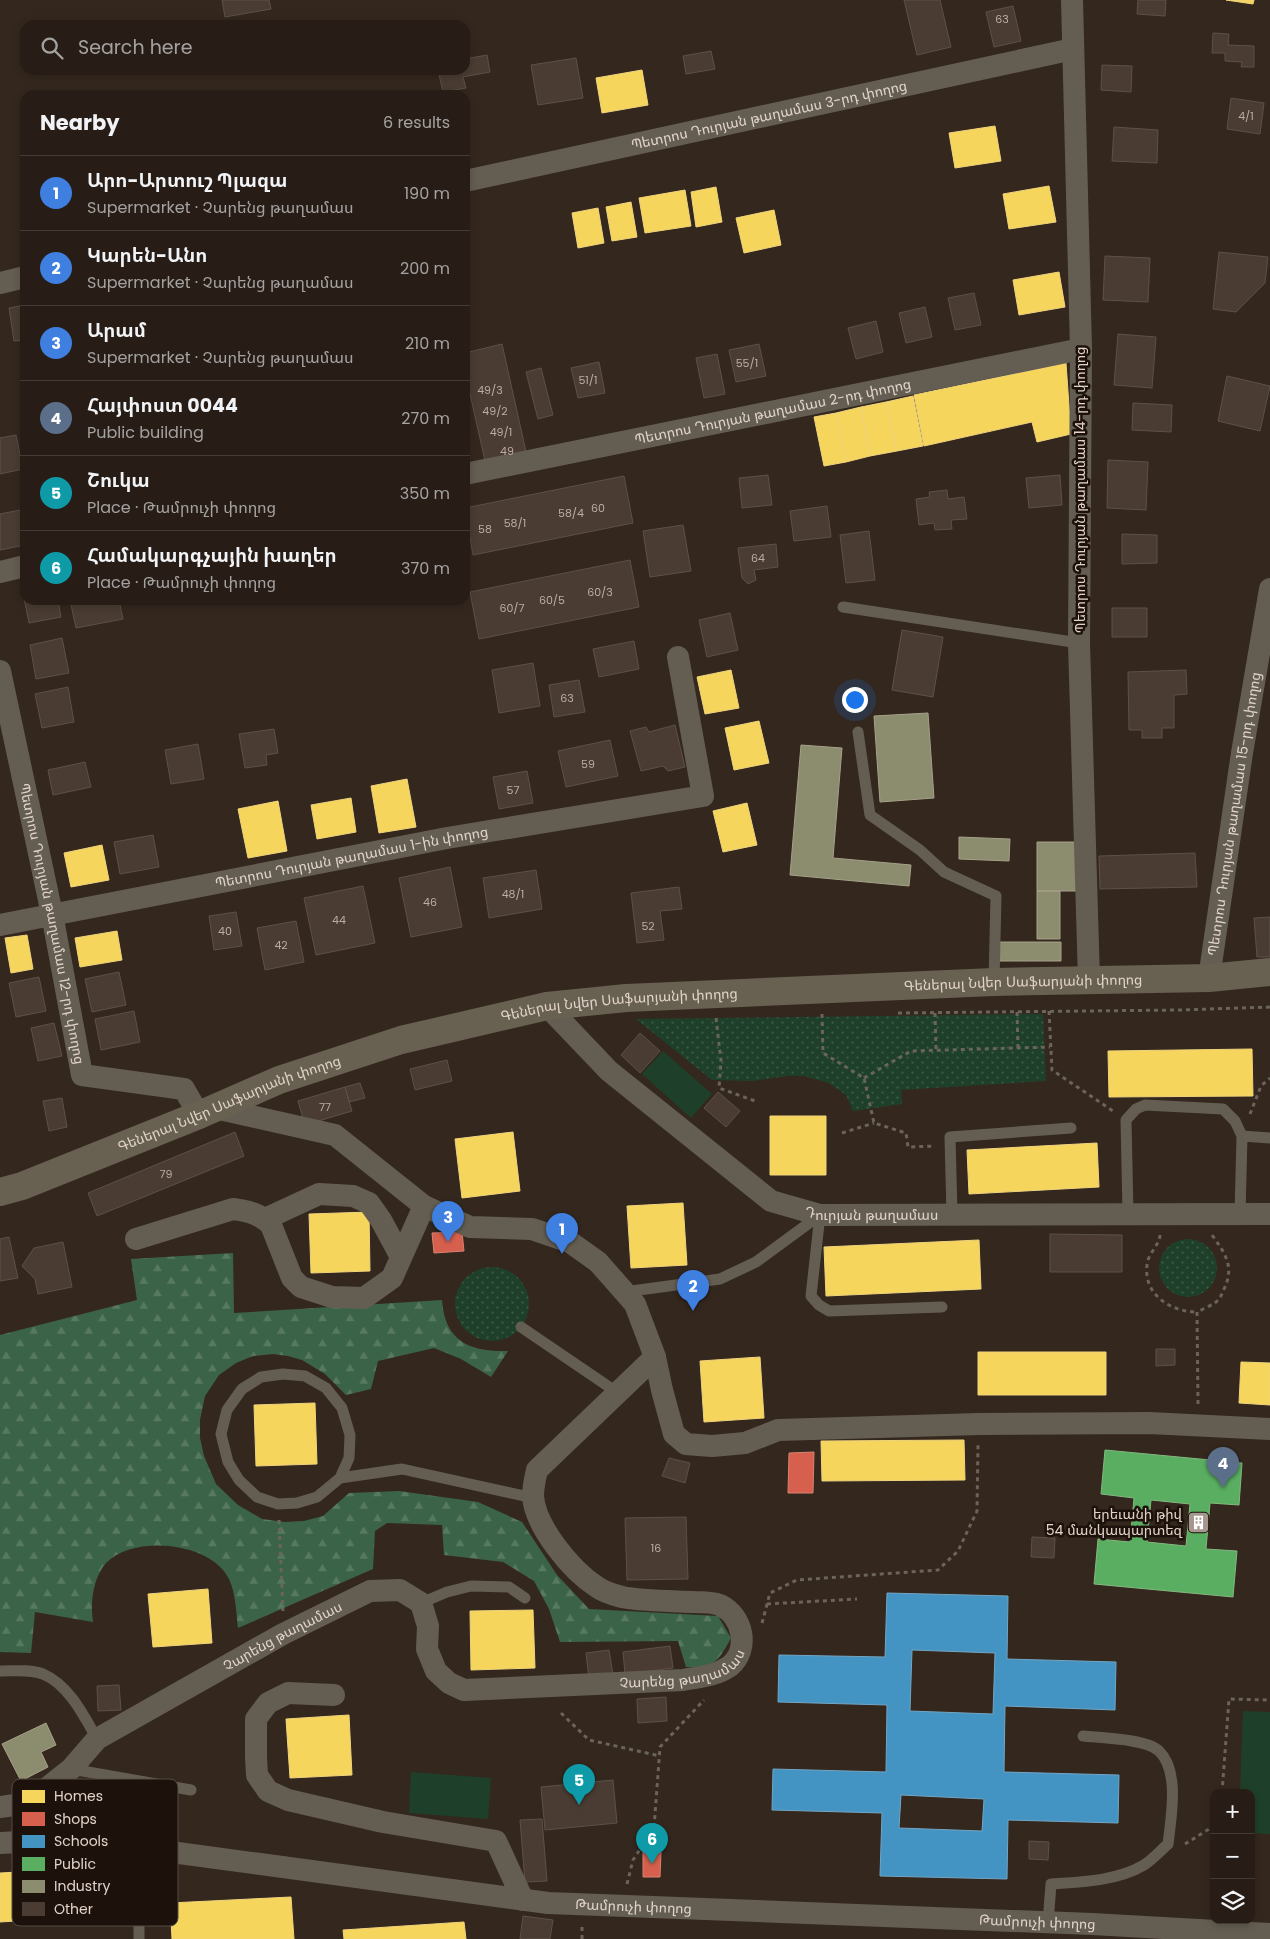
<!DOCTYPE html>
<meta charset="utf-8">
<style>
:root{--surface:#271d16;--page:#332a23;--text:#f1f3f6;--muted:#a4a2a1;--line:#433b35;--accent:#b45309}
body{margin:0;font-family:Poppins,"Noto Sans Armenian",sans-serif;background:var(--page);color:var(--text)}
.controls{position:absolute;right:15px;bottom:15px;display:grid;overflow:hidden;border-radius:10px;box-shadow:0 2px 8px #0003}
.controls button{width:45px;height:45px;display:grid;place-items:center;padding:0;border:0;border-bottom:1px solid var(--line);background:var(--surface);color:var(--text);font:25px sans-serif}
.you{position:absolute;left:854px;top:699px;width:18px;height:18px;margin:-12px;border:4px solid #fff;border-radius:50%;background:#1a73e8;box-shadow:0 0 0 8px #1a73e833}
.badge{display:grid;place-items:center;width:32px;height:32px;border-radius:50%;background:var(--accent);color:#fff;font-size:16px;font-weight:700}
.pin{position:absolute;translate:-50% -41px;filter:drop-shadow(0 1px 2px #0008)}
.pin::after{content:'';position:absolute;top:26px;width:18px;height:15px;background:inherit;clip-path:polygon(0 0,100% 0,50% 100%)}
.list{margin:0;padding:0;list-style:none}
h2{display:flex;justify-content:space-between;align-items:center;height:65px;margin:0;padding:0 20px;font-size:21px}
h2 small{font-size:16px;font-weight:400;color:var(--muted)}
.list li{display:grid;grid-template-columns:32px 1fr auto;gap:15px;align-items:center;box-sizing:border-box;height:75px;padding:0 20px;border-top:1px solid var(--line)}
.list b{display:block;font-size:19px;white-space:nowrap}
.list p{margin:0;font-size:16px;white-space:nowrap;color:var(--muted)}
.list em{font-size:16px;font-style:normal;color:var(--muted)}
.icon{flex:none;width:28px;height:28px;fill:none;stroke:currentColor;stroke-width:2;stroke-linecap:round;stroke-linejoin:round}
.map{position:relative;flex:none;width:1270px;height:1939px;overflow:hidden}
.search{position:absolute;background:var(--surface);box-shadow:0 2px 8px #0003;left:20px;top:20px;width:450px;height:55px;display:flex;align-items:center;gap:12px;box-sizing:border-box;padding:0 18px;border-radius:15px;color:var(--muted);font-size:19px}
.panel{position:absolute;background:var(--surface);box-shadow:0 2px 8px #0003;left:20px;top:90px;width:450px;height:515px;border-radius:15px}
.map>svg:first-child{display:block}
.grass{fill:url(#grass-dots)}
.forest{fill:url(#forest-firs)}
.pitch{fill:#1e402a}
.homes{fill:#f6d55c;stroke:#f0d47d}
.shops{fill:#d6604d;stroke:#da8272}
.schools{fill:#4393c3;stroke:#73a6c5;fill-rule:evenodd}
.public{fill:#5aae61;stroke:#83b980;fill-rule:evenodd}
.industry{fill:#8c8c6e;stroke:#a6a189}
.building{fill:#4a3c32;stroke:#5c5149}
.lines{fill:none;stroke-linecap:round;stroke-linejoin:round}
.path{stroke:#6a645a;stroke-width:3;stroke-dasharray:4 4;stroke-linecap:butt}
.service{stroke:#645e52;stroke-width:11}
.minor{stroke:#645e52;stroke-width:22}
.secondary{stroke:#686051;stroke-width:28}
.labels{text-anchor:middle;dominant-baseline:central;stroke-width:5;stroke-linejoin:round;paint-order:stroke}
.number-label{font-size:11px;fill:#bcada3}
.street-label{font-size:14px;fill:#e2d3c9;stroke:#1c110b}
.poi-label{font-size:14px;fill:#e2d3c9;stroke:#1c110b;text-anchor:end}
.key{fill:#1c110b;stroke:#574b44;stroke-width:1}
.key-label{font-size:14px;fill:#e2d3c9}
</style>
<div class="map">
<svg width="1270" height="1939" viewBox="0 0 1270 1939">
<defs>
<pattern id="grass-dots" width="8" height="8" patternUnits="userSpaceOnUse" patternTransform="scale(1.25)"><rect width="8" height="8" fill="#1e402a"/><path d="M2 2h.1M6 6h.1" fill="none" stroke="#3e5b48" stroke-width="1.8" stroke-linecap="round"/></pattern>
<pattern id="forest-firs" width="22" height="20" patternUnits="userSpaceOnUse" patternTransform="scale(1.25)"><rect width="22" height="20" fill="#3b6348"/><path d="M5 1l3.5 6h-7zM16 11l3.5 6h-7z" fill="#577861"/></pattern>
</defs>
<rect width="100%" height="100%" fill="#34271e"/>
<path class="grass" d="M1043,1014L1046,1081L901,1090L902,1104L853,1111L846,1095L829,1083L804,1076H788L752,1081L712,1080L636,1019Z
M1159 1268a29 29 0 1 1 58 0a29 29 0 1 1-58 0Z
M455 1304a37 37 0 1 1 74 0a37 37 0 1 1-74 0Z"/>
<path class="forest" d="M233,1253L234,1313L442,1300C445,1342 470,1352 508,1351L491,1377L461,1359L434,1348L378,1361L371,1389L346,1395L325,1374L302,1360L288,1356L273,1354L253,1356L236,1363L219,1375L205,1396L200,1420V1438L204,1456L216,1484L238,1505L262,1519L285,1522L304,1521L323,1516L349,1493L399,1491L478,1502L522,1522L557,1575L589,1609L718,1616L731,1638C718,1662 714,1668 686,1667L678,1641L560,1642L549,1609L534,1581L503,1562L444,1555L442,1525L387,1523L375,1531L373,1569L238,1628C236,1612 236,1594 229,1579C211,1542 134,1534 106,1563C93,1578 90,1603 93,1622L35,1612L31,1653L0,1652V1335L137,1300L131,1259Z"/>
<path class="pitch" d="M663,1051L712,1094L691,1118L642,1074Z
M1243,1711L1270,1712V1834L1251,1833V1793H1240Z
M411,1772L491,1778L488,1819L409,1813Z"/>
<path class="homes" d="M1226,0H1254L1253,4Z
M642,70L648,105L602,113L596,78Z
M995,126L1001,161L955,168L949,133Z
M1049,186L1056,222L1009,229L1003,194Z
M716,187L722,222L696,227L691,192Z
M685,190L691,226L645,233L639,198Z
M631,202L637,237L612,241L606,207Z
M598,208L604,243L578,248L572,213Z
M774,210L781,245L744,253L736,218Z
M1059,272L1065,307L1019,315L1013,280Z
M1066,363L1071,434L1037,442L1032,422L924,446L914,395Z
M913,396L923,446L897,451L886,402Z
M886,402L897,451L870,456L861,407Z
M861,407L870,456L846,462L836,413Z
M836,413L846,462L824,466L814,417Z
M731,670L739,708L705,714L697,677Z
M759,721L769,763L734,770L725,728Z
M407,779L416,827L379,833L371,786Z
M351,798L356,832L317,839L311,805Z
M278,801L287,851L248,858L238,809Z
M747,803L757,845L723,852L713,811Z
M102,845L109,880L71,887L64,853Z
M117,931L122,960L80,967L75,938Z
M27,935L33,969L11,973L5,938Z
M1252,1049L1253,1096L1109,1097L1108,1051Z
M770,1116H826V1175H770Z
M513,1132L520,1191L462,1198L455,1139Z
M1097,1143L1099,1187L969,1194L967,1150Z
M683,1203L687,1265L631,1268L627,1206Z
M369,1212L370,1271L311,1273L309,1214Z
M979,1240L981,1289L826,1296L824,1247Z
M978,1352H1106V1395H978Z
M760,1357L764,1418L704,1422L700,1361Z
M1241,1362L1270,1363V1405L1239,1403Z
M315,1403L317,1464L256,1466L254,1405Z
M964,1440L965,1480L822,1481L821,1441Z
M208,1589L212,1643L153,1647L148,1594Z
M533,1610L535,1668L471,1670L470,1611Z
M349,1715L352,1775L290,1778L286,1719Z
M108,1867L111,1915L0,1922V1873Z
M291,1897L294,1939H172L170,1903Z
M464,1922L466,1939H344L343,1930Z"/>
<path class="shops" d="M462,1232L464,1251L434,1253L432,1233Z
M814,1452L813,1493H788L789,1453Z
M643,1851L661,1852L660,1877H643Z"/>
<path class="schools" d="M887,1593L1008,1596L1007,1659L1116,1662L1115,1710L1005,1706L1004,1772L1119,1775L1118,1823L1008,1820L1007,1879L880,1876L882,1813L772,1810L773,1769L886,1772L887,1705L778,1702L779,1655L885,1657ZM912,1650L995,1653L993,1714L910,1711ZM901,1795L984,1799L982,1831L899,1828Z"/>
<path class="public" d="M1105,1450L1242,1463L1239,1505L1210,1503L1206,1549L1237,1551L1233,1597L1094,1584L1098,1539L1130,1542L1134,1498L1101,1494ZM1151,1500L1190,1504L1186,1546L1147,1542Z"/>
<path class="industry" d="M928,713L934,798L880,802L874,716Z
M801,745L842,748L833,858L911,865L909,886L790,875Z
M959,837L1010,839L1009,861L959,859Z
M1037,842H1078V891H1037Z
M1037,891H1060V939H1037Z
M998,942H1061V961H998Z
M46,1723L56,1745L41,1752L48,1767L21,1781L2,1744Z"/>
<path class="building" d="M222,0H269L271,9L225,17Z
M904,0H940L951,47L917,55Z
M1138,0H1166L1165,16L1137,14Z
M1013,6L1021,41L994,47L986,12Z
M1213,33L1229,34L1228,45L1254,46V67H1241L1242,62L1225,61V53H1212Z
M711,51L715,69L686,74L683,56Z
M487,55L490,72L463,77L466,88L443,92L438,70H465V59Z
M576,58L583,98L538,105L531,65Z
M1102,65L1132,66L1131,92L1101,90Z
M1231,98L1264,103L1260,134L1227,129Z
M1114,127L1158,130L1157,163L1112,161Z
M1219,252L1268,257L1265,283L1236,312L1213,309Z
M1105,256L1150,258L1148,302L1103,300Z
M974,293L981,325L955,330L948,298Z
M25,305V340L14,341L9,308Z
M925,307L932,337L906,343L899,313Z
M876,321L883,352L856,359L848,328Z
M1118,334L1156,337L1152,388L1114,385Z
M502,344L527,456L486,465L465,372V353Z
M759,344L766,376L736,382L729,350Z
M717,354L725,394L704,398L696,358Z
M599,362L605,393L578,398L571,368Z
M541,368L553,415L538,419L526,372Z
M1227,376L1270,386L1260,431L1218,421Z
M1133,403L1172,405L1171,432L1132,430Z
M16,435L23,469L0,474V438Z
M1108,460L1148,462L1146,510L1107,508Z
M768,475L772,505L742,508L739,478Z
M1060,475L1062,505L1029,508L1026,478Z
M624,476L633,523L473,555L465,508Z
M947,490L948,499L964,497L967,519L951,520L952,529L935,530L934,523L919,525L916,499L930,497L929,492Z
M827,506L831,537L794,541L790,511Z
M25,509V545L0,550V514Z
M683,525L691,571L650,577L643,531Z
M869,531L875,580L846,583L840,535Z
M1122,534L1157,535V563L1122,564Z
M776,544L778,567L754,570L756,580L748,584L742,578L738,548Z
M630,560L639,607L479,639L470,592Z
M22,588H25V600H58L61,617L29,623Z
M70,600H119L123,619L76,628Z
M1112,608H1147V637H1112Z
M730,613L738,650L707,657L699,620Z
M902,630L943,637L933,697L892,690Z
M62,638L69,673L36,679L30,645Z
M634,641L639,669L599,677L593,649Z
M533,663L540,706L499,713L492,670Z
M1186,670L1187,694L1174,695V728H1162V738H1142V730H1129L1128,672Z
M579,680L585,712L554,717L549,685Z
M68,687L74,722L42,728L35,694Z
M675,725L685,767L668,771L663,766L641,771L630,731L646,727L649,732Z
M274,729L278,753L266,755L267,765L245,768L239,734Z
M610,740L618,776L566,787L558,751Z
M198,744L204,779L171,784L165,750Z
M85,762L91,787L53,795L48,770Z
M527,771L533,803L499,809L493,777Z
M153,835L159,867L120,874L114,842Z
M1195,853L1197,887L1100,889L1099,856Z
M450,867L462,927L411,937L399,878Z
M536,870L542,909L489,918L483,878Z
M363,886L375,943L316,955L304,898Z
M679,887L682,909L660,911L664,940L637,943L631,893Z
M236,912L242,946L214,950L209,916Z
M1270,917V957H1257L1254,918Z
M296,921L304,962L265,970L257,928Z
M119,972L126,1005L92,1012L85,979Z
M39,977L46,1011L16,1017L9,983Z
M134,1011L140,1042L101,1050L95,1019Z
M54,1023L62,1056L38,1061L31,1028Z
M640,1033L660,1051L640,1073L621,1055Z
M447,1060L452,1081L415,1090L410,1069Z
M360,1083L365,1098L349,1102L345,1087Z
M345,1087L352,1111L305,1125L298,1101Z
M718,1092L740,1111L726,1127L704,1108Z
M62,1098L67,1127L49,1131L43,1101Z
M235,1132L244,1156L97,1216L88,1193Z
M1050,1234L1122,1235V1272H1050Z
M9,1237L18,1278L0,1281V1239Z
M63,1242L72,1287L38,1294L35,1279L22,1266L34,1248Z
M1156,1349H1175V1365L1156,1366Z
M669,1458L690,1463L685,1483L662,1476Z
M686,1517L688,1579L627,1580L625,1518Z
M1032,1537L1055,1538L1054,1558L1031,1557Z
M670,1646L673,1668L625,1674L623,1652Z
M609,1650L613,1675L589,1679L586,1653Z
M119,1685L121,1710L98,1711L97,1686Z
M666,1697L667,1721L638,1723L637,1699Z
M613,1780L617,1823L545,1830L541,1787Z
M542,1819L547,1881L525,1882L520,1820Z
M1029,1841L1049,1842L1048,1860L1029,1859Z
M523,1916L553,1920L550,1939H520Z"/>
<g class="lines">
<path class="path" d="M1049,1011L1052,1070L1113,1111
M1017,1012L1018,1048
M898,1013L1180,1010L1270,1007
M935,1013L936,1050
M822,1014L823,1053L864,1078L874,1123L906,1133L908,1147L935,1146
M716,1018L721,1061L719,1088L755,1101
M864,1078L911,1051L1050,1047
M1250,1114L1261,1086L1270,1078
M842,1133L874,1123
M1160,1235C1160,1243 1151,1251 1148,1260C1140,1292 1169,1312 1197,1312
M1198,1404L1197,1312C1203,1309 1210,1306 1215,1303C1220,1299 1222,1294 1224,1289C1235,1267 1225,1253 1212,1235
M279,1520L283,1611
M767,1604L857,1599
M762,1623L770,1593L797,1580L938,1570L958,1551L977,1511L978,1444
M561,1713L589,1740L660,1756
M1222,1793L1229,1699L1270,1700
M1185,1844L1214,1826
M627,1884L633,1860L654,1828L660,1747L704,1700
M582,1939V1925"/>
<path class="service" d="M843,607L1079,643
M858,732L870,815L920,850L944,872L996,896L994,982
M1242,1136L1270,1138
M952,1214L950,1137L1071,1128
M1128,1214L1126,1120L1136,1109L1145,1105L1223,1109L1235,1121L1242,1136L1240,1214
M820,1215L811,1296L819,1305L829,1311L942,1307
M624,1292L720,1279L756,1262L820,1215
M521,1327L618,1393
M340,1478L349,1458L350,1435L342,1408L326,1388L305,1376L283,1374L261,1377L242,1389L227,1410L221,1434L228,1462L239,1480L257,1497L278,1504L297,1503L317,1497L340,1478L402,1469L533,1498
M421,1603L447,1592L471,1586L509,1587L525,1598
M0,1671C13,1671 30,1669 43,1674C69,1685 84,1716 97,1739
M71,1769L191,1790
M1048,1923L1051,1884C1081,1882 1117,1881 1144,1865C1152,1860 1160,1851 1168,1844C1171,1818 1180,1771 1159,1751C1147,1739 1101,1738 1083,1736
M139,1939V1848"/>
<g class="minor">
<path d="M1072,0L1081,349L1079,643L1089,980"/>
<path id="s1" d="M465,181L1073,49"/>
<path d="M0,283L25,277"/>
<path id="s2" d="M465,474L1081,349"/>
<path d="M0,572L25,566"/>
<path id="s3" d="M0,671L52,914L82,1075L184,1089L199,1115"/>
<path id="s4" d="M0,925L447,838L703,796L678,657"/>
<path id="s5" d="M1209,978L1242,753L1270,589"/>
<path id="s6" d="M547,1006L609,1071L771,1201L820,1215L1270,1214"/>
<path d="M215,1108L335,1135L424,1206L470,1227L532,1229L570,1242L598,1262L635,1304L655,1357L662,1390L674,1434L686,1444L712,1446L745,1443L778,1430L979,1424L1149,1423L1270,1429"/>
<path d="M265,1219L319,1194L353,1196L369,1203L381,1220L401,1257"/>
<path d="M136,1239L233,1209C249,1211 260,1214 271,1225L292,1278L301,1287L332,1297L364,1298L392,1278L424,1206"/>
<path d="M334,1695L288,1693L268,1703L256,1719V1757L257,1775L268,1791L288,1800L383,1822L496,1841L523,1900"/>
<path id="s7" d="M0,1807L28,1803L71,1769L97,1739L283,1634L370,1591L400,1590L421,1603L428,1626L427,1649L436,1671L449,1683L464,1690L683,1680C699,1677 716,1676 730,1666C750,1649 743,1616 720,1605C712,1602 702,1602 694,1602C673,1601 641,1601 622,1597C614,1595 604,1592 597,1587C572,1571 535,1527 533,1496C533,1487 535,1479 537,1470L655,1357"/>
<path id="s8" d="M0,1843L75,1839L548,1903L1092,1924L1270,1934"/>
</g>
<path class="secondary" id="s9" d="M0,1192L22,1186L199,1115L279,1080L401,1040L547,1006L626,998L994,982L1209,978L1270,972"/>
</g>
<defs>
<symbol id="building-square" viewBox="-11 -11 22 22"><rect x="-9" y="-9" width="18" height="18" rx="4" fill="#a5978d" stroke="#1c110b"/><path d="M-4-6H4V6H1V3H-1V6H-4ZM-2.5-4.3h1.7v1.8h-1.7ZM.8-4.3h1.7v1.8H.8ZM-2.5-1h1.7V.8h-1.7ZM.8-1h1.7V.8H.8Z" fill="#fff"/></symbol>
</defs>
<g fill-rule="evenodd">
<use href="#building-square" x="1186" y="1510" width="25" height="25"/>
</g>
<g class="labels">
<g class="number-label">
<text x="1002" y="19">63</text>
<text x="1246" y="116">4/1</text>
<text x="747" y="363">55/1</text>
<text x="588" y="380">51/1</text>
<text x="490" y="390">49/3</text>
<text x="495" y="411">49/2</text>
<text x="501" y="432">49/1</text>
<text x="507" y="451">49</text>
<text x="598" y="508">60</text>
<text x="571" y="513">58/4</text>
<text x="515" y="523">58/1</text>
<text x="485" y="529">58</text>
<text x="758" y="558">64</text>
<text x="600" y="592">60/3</text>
<text x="552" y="600">60/5</text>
<text x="512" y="608">60/7</text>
<text x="567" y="698">63</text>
<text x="588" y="764">59</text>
<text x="513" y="790">57</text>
<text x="513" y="894">48/1</text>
<text x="430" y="902">46</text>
<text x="339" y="920">44</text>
<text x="648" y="926">52</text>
<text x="225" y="931">40</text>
<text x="281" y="945">42</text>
<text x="325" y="1107">77</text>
<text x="166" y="1174">79</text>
<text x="656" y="1548">16</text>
</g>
<g class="street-label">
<text stroke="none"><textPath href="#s1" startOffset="311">Պետրոս Դուրյան թաղամաս 3-րդ փողոց</textPath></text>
<text stroke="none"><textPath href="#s2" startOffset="314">Պետրոս Դուրյան թաղամաս 2-րդ փողոց</textPath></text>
<text transform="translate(1080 490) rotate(-90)">Պետրոս Դուրյան թաղամաս 14-րդ փողոց</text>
<text stroke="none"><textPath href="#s5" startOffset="166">Պետրոս Դուրյան թաղամաս 15-րդ փողոց</textPath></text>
<text stroke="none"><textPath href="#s4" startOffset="358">Պետրոս Դուրյան թաղամաս 1-ին փողոց</textPath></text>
<text stroke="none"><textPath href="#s3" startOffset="258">Պետրոս Դուրյան թաղամաս 12-րդ փողոց</textPath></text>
<text stroke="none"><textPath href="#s9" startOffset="1056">Գեներալ Նվեր Սաֆարյանի փողոց</textPath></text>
<text stroke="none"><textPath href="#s9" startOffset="651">Գեներալ Նվեր Սաֆարյանի փողոց</textPath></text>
<text stroke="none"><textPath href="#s9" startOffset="246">Գեներալ Նվեր Սաֆարյանի փողոց</textPath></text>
<text stroke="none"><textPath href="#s6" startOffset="400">Դուրյան թաղամաս</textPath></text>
<text stroke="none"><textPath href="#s7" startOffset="335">Չարենց թաղամաս</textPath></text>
<text stroke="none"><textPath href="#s7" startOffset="815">Չարենց թաղամաս</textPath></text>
<text stroke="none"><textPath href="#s8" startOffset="638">Թամրուչի փողոց</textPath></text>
<text stroke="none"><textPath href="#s8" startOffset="1042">Թամրուչի փողոց</textPath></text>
</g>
<g class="poi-label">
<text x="1182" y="1514">երեւանի թիվ<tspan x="1182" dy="16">54 մանկապարտեզ</tspan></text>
</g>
</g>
<rect x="12" y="1779" width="166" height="147" rx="8" class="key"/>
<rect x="22" y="1790" width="23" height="13" fill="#f6d55c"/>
<rect x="22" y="1812" width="23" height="14" fill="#d6604d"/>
<rect x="22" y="1835" width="23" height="13" fill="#4393c3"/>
<rect x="22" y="1857" width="23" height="14" fill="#5aae61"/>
<rect x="22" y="1880" width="23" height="13" fill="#8c8c6e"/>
<rect x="22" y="1902" width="23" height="14" fill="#4a3c32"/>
<g class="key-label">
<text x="54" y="1801">Homes</text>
<text x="54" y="1824">Shops</text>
<text x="54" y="1846">Schools</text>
<text x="54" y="1869">Public</text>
<text x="54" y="1891">Industry</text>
<text x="54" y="1914">Other</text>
</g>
</svg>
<div class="controls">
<button>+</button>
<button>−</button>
<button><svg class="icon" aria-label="layers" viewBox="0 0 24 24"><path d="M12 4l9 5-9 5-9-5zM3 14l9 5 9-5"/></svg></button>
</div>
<div class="you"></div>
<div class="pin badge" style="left:562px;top:1254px;background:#3f7fe0">1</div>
<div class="pin badge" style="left:693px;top:1311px;background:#3f7fe0">2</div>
<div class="pin badge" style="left:448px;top:1242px;background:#3f7fe0">3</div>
<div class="pin badge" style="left:1223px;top:1488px;background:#5c6f8a">4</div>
<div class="pin badge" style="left:579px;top:1805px;background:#0f9aa8">5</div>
<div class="pin badge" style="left:652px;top:1864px;background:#0f9aa8">6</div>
<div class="search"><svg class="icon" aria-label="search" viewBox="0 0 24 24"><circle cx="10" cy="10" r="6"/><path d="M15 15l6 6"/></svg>Search here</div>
<section class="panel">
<h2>Nearby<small>6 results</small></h2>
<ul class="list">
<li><span class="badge" style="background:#3f7fe0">1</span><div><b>Արո-Արտուշ Պլազա</b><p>Supermarket · Չարենց թաղամաս</p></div><em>190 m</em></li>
<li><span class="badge" style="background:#3f7fe0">2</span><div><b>Կարեն-Անո</b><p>Supermarket · Չարենց թաղամաս</p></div><em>200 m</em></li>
<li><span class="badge" style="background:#3f7fe0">3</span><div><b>Արամ</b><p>Supermarket · Չարենց թաղամաս</p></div><em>210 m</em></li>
<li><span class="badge" style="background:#5c6f8a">4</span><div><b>Հայփոստ 0044</b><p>Public building</p></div><em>270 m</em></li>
<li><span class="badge" style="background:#0f9aa8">5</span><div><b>Շուկա</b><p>Place · Թամրուչի փողոց</p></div><em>350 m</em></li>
<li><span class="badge" style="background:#0f9aa8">6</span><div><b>Համակարգչային խաղեր</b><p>Place · Թամրուչի փողոց</p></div><em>370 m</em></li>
</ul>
</section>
</div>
